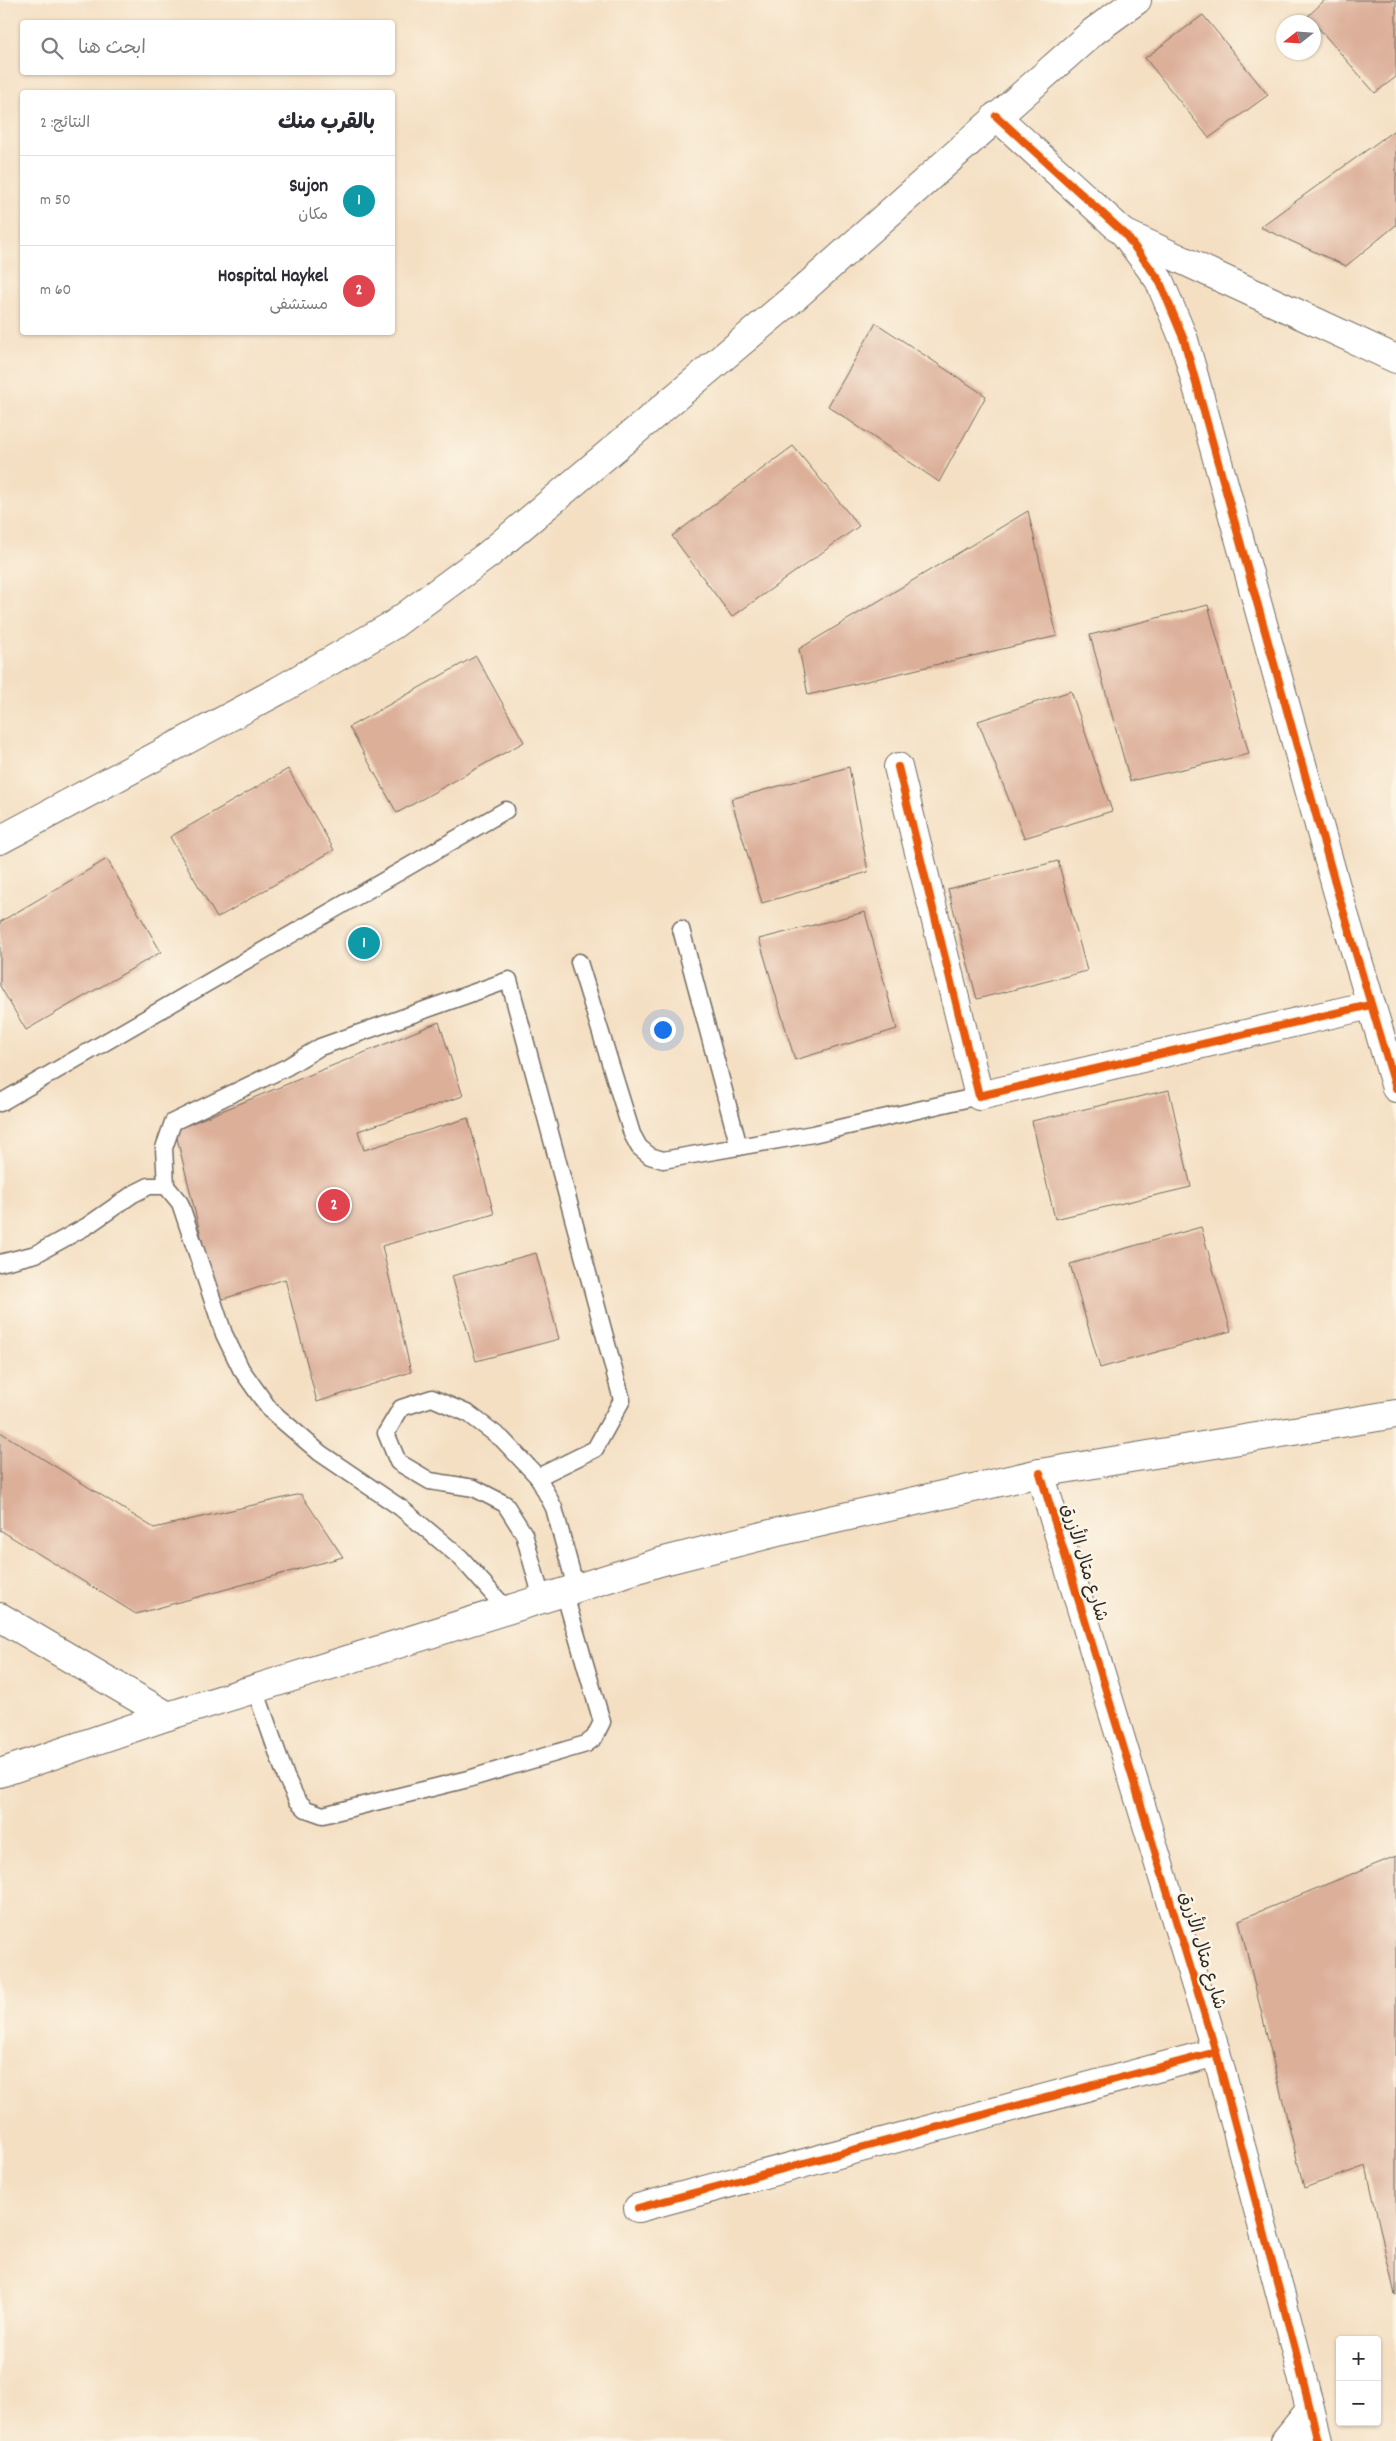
<!DOCTYPE html>
<html lang="ar">
<meta charset="utf-8">
<style>
body{margin:0;font-family:Dekko,"Playpen Sans Arabic",sans-serif;background:#f2f2f3;color:#2b2b33;direction:rtl}
.controls{position:absolute;right:15px;bottom:15px;display:grid;overflow:hidden;border-radius:5px;box-shadow:0 1px 4px #0004}
.controls button{width:45px;height:45px;display:grid;place-items:center;padding:0;border:0;border-bottom:1px solid #e1e1e2;background:#fff;color:#2b2b33;font:25px sans-serif}
.compass{position:absolute;left:1276px;top:15px;width:45px;height:45px;border-radius:50%;background:#fff;box-shadow:0 1px 4px #0004;rotate:253deg}
.you{position:absolute;left:662px;top:1029px;width:18px;height:18px;margin:-12px;border:4px solid #fff;border-radius:50%;background:#1a73e8;box-shadow:0 0 0 8px #1a73e833}
.badge{display:grid;place-items:center;width:32px;height:32px;border-radius:50%;background:#7c3aed;color:#fff;font-size:16px;font-weight:700}
.pin{position:absolute;translate:-50% -50%;border:2px solid #fff;box-shadow:0 1px 5px #0006}
.list{margin:0;padding:0;list-style:none}
h2{display:flex;justify-content:space-between;align-items:center;height:65px;margin:0;padding:0 20px;font-size:21px}
h2 small{font-size:16px;font-weight:400;color:#7c7c81}
.list li{display:grid;grid-template-columns:32px 1fr auto;gap:15px;align-items:center;box-sizing:border-box;height:90px;padding:0 20px;border-top:1px solid #e1e1e2}
.list b{display:block;font-size:19px;white-space:nowrap}
.list p{margin:0;font-size:16px;white-space:nowrap;color:#7c7c81}
.list em{font-size:16px;font-style:normal;color:#7c7c81}
.icon{flex:none;width:28px;height:28px;fill:none;stroke:currentColor;stroke-width:2;stroke-linecap:round;stroke-linejoin:round}
.map{position:relative;flex:none;width:1396px;height:2441px;overflow:hidden;direction:ltr}
.search{position:absolute;background:#fff;box-shadow:0 1px 4px #0004;left:20px;top:20px;width:375px;height:55px;display:flex;align-items:center;gap:12px;box-sizing:border-box;padding:0 18px;border-radius:5px;color:#7c7c81;font-size:19px}
.panel{position:absolute;background:#fff;box-shadow:0 1px 4px #0004;left:20px;top:90px;width:375px;height:245px;border-radius:5px;direction:rtl}
.map>svg:first-child{display:block}
.building{fill:#dcaf99}
.lines{fill:none;stroke-linecap:round;stroke-linejoin:round}
.service-casing{stroke:#716a60;stroke-width:19}
.minor-casing{stroke:#716a60;stroke-width:30}
.tertiary-casing{stroke:#716a60;stroke-width:30}
.secondary-casing{stroke:#716a60;stroke-width:30}
.primary-casing{stroke:#716a60;stroke-width:30}
.service{stroke:#fff;stroke-width:16}
.minor{stroke:#fff;stroke-width:28}
.tertiary{stroke:#fff;stroke-width:28}
.secondary{stroke:#fff;stroke-width:28}
.primary{stroke:#fff;stroke-width:28}
.cycleway-casing{stroke:#fcf5e5;stroke-width:11}
.cycleway{stroke:#e8590c;stroke-width:8}
.labels{text-anchor:middle;dominant-baseline:central;stroke-width:5;stroke-linejoin:round;paint-order:stroke}
.street-label{font-size:18px;fill:#2b2b2b;stroke:#fcf5e5}
</style>
<div class="map">
<svg width="1396" height="2441" viewBox="0 0 1396 2441">
<rect width="100%" height="100%" fill="#fcf5e5"/>
<filter id="ink" filterUnits="userSpaceOnUse"><feTurbulence type="fractalNoise" baseFrequency=".02" numOctaves="2"/><feDisplacementMap in="SourceGraphic" scale="10" xChannelSelector="R" yChannelSelector="G"/><feConvolveMatrix kernelMatrix="1 2 1 2 8 2 1 2 1" color-interpolation-filters="sRGB"/></filter>
<filter id="wash" filterUnits="userSpaceOnUse"><feTurbulence type="fractalNoise" baseFrequency=".0096" numOctaves="4" result="noise"/><feDisplacementMap in="SourceGraphic" scale="20" xChannelSelector="R" yChannelSelector="G"/><feGaussianBlur stdDeviation="1.12" result="paint"/><feColorMatrix in="noise" values="0 0 0 0 0 0 0 0 0 0 0 0 0 0 0 0 0 1.4 0 .05"/><feComposite in="paint" operator="in"/></filter>
<g filter="url(#wash)">
<rect width="100%" height="100%" fill="#f4dfc3"/>
<g id="blocks">
<g class="building">
<path d="M1325 0H1396V77L1375 93 1308 16Z"/>
<path d="M1203 15 1268 95 1209 138 1145 58Z"/>
<path d="M1396 129V225L1346 266 1260 227Z"/>
<path d="M876 323 986 396 939 482 828 406Z"/>
<path d="M793 446 859 526 732 617 672 536Z"/>
<path d="M1028 511 1057 636 808 695 799 649Z"/>
<path d="M1208 605 1249 754 1130 781 1090 635Z"/>
<path d="M476 656 524 742 397 813 349 727Z"/>
<path d="M1071 691 1112 811 1024 838 978 721Z"/>
<path d="M849 767 868 872 762 903 731 799Z"/>
<path d="M288 769 334 850 217 918 170 837Z"/>
<path d="M107 859 161 952 26 1030 0 986V922Z"/>
<path d="M1058 861 1087 971 977 999 948 889Z"/>
<path d="M865 912 897 1029 795 1060 759 939Z"/>
<path d="M439 1022 463 1096 358 1131 364 1150 468 1118 494 1214 382 1246 411 1372 317 1402 285 1279 217 1301 175 1130Z"/>
<path d="M1169 1090 1191 1187 1055 1219 1032 1121Z"/>
<path d="M1201 1227 1231 1331 1100 1368 1070 1264Z"/>
<path d="M536 1253 559 1339 476 1361 452 1276Z"/>
<path d="M0 1432 154 1528 301 1494 343 1557 136 1614 0 1530Z"/>
<path d="M1396 1856V2295H1395L1366 2166 1304 2188 1239 1920Z"/>
</g>
</g>
</g>
<g filter="url(#ink)">
<use href="#blocks" fill-opacity="0" stroke="#716a60" stroke-width="1"/>
<g class="lines">
<g class="service-casing">
<g id="service">
<path d="M681 929 739 1147"/>
<path d="M579 962 632 1134 639 1147 650 1156 663 1160 813 1134 979 1096"/>
<path d="M0 1103 506 810"/>
<path d="M166 1186 164 1148 173 1122 287 1067 320 1047 509 980 622 1400 595 1449 538 1477"/>
<path d="M0 1263 36 1254 87 1226 133 1194 149 1186H166L180 1203 224 1334 241 1369 270 1410 320 1453 401 1508 461 1558 507 1610"/>
<path d="M542 1599 524 1534 505 1504 474 1488 430 1481 398 1462 386 1433 401 1408 432 1398 469 1414 502 1439 538 1477 554 1508 576 1588"/>
<path d="M255 1689 286 1777 297 1800 306 1809 323 1815 468 1779 586 1744 594 1738 602 1722 564 1592"/>
</g>
</g>
<g class="minor-casing">
<g id="minor">
<path d="M996 116 1125 234 1159 280 1184 340 1337 890 1396 1088"/>
<path d="M1126 234 1396 359"/>
<path d="M898 767 979 1096 1370 1005"/>
<path d="M0 1617 168 1716"/>
<path d="M638 2208 1216 2052"/>
<path d="M1285 2441 1310 2410"/>
</g>
</g>
<g class="tertiary-casing">
<path id="tertiary" d="M1040 1473 1216 2052 1295 2349 1318 2441"/>
</g>
<g class="secondary-casing">
<path id="secondary" d="M0 1773 168 1716 660 1562 782 1531 1040 1473 1396 1414"/>
</g>
<g class="primary-casing">
<path id="primary" d="M0 840 278 691 393 625 489 554 796 296 1093 32 1137 0"/>
</g>
<use href="#service" class="service"/>
<use href="#minor" class="minor"/>
<use href="#tertiary" class="tertiary"/>
<use href="#secondary" class="secondary"/>
<use href="#primary" class="primary"/>
<g class="cycleway-casing">
<g id="cycleway">
<path d="M996 116 1125 234 1159 280 1184 340 1337 890 1396 1088"/>
<path d="M898 767 979 1096 1370 1005"/>
<path d="M1040 1473 1216 2052 1295 2349 1318 2441"/>
<path d="M638 2208 1216 2052"/>
</g>
</g>
<use href="#cycleway" class="cycleway"/>
</g>
</g>
<g class="labels">
<g class="street-label">
<text transform="translate(1083 1563) rotate(73)">شارع متال الأزرق</text>
<text transform="translate(1201 1951) rotate(73)">شارع متال الأزرق</text>
</g>
</g>
</svg>
<div class="controls">
<button>+</button>
<button>−</button>
</div>
<svg class="compass" viewBox="-18 -18 36 36"><path d="M0-13l5 13h-10z" fill="#e53935"/><path d="M0 13l5-13h-10z" fill="#7c7c81"/></svg>
<div class="you"></div>
<div class="pin badge" style="left:364px;top:943px;background:#0f9aa8">1</div>
<div class="pin badge" style="left:334px;top:1205px;background:#e0444e">2</div>
<div class="search"><svg class="icon" aria-label="search" viewBox="0 0 24 24"><circle cx="10" cy="10" r="6"/><path d="M15 15l6 6"/></svg>ابحث هنا</div>
<section class="panel">
<h2>بالقرب منك<small>النتائج: 2</small></h2>
<ul class="list">
<li><span class="badge" style="background:#0f9aa8">1</span><div><b>Sujon</b><p>مكان</p></div><em>50 m</em></li>
<li><span class="badge" style="background:#e0444e">2</span><div><b>Hospital Haykel</b><p>مستشفى</p></div><em>60 m</em></li>
</ul>
</section>
</div>
